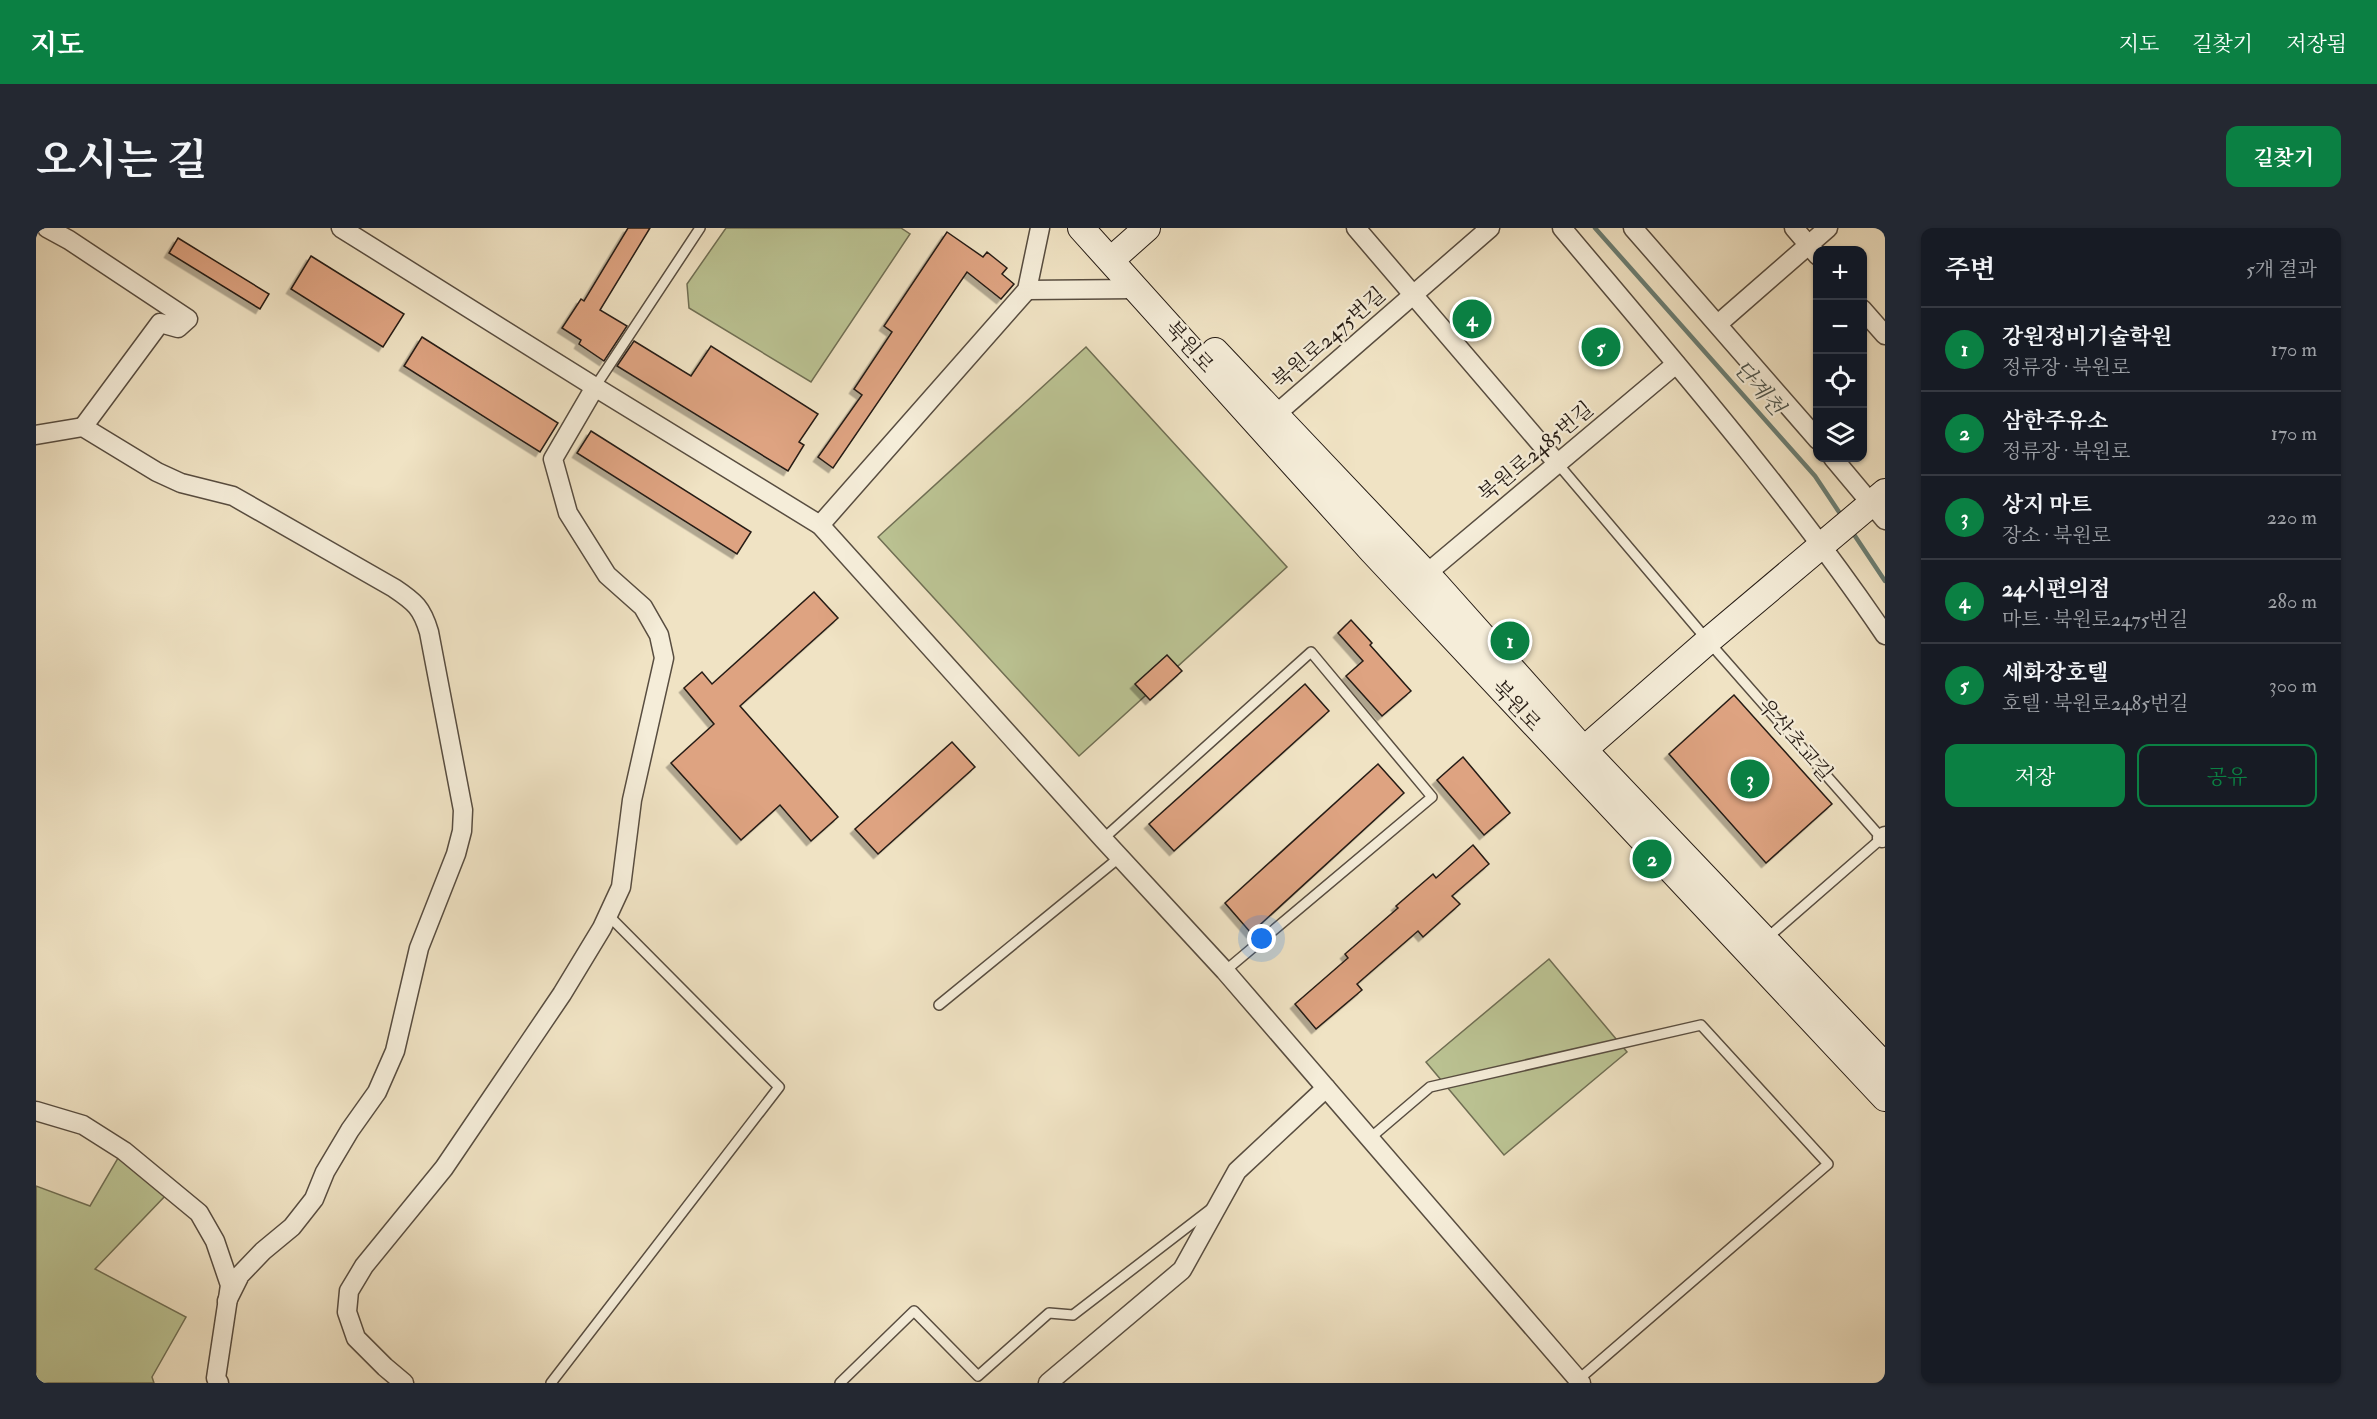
<!DOCTYPE html>
<html lang="ko">
<meta charset="utf-8">
<style>
body{margin:0;font-family:"IM FELL Double Pica","Noto Serif KR",serif;background:#242831;color:#f1f3f6}
.controls{position:absolute;right:18px;top:18px;display:grid;overflow:hidden;border-radius:12px;box-shadow:0 2px 4px #0004}
.controls button{width:54px;height:54px;display:grid;place-items:center;padding:0;border:0;border-bottom:2px solid #363941;background:#171b24;color:#f1f3f6;font:30px sans-serif}
.you{position:absolute;left:1226px;top:711px;width:21px;height:21px;margin:-15px;border:4px solid #fff;border-radius:50%;background:#1a73e8;box-shadow:0 0 0 9px #1a73e833}
.badge{display:grid;place-items:center;width:39px;height:39px;border-radius:50%;background:#0b8043;color:#fff;font-size:20px;font-weight:700}
.pin{position:absolute;translate:-50% -50%;border:3px solid #fff;box-shadow:0 2px 6px #0006}
.list{margin:0;padding:0;list-style:none}
h2{display:flex;justify-content:space-between;align-items:center;height:78px;margin:0;padding:0 24px;font-size:26px}
h2 small{font-size:20px;font-weight:400;color:#9ea1a6}
.list li{display:grid;grid-template-columns:39px 1fr auto;gap:18px;align-items:center;box-sizing:border-box;height:84px;padding:0 24px;border-top:2px solid #363941}
.list b{display:block;font-size:22px;white-space:nowrap}
.list p{margin:0;font-size:20px;white-space:nowrap;color:#9ea1a6}
.list em{font-size:20px;font-style:normal;color:#9ea1a6}
.actions{display:flex;gap:12px;padding:18px 24px}
.actions a{flex:1;padding:14px 0;border:2px solid #0b8043;border-radius:12px;text-align:center;font-size:21px;color:#0b8043}
.actions .main{background:#0b8043;color:#fff}
.icon{flex:none;width:33px;height:33px;fill:none;stroke:currentColor;stroke-width:2;stroke-linecap:round;stroke-linejoin:round}
.map{position:relative;flex:none;width:1849px;height:1155px;overflow:hidden;border-radius:12px}
header{display:flex;align-items:center;gap:36px;box-sizing:border-box;height:84px;padding:0 30px;background:#0b8043;color:#fff}
header strong{font-size:28px}
nav{display:flex;gap:33px;margin-inline-start:auto;font-size:21px}
.intro{display:flex;align-items:center;justify-content:space-between;box-sizing:border-box;height:144px;padding:0 36px}
h1{margin:0;font-size:42px}
.button{padding:15px 27px;border-radius:12px;background:#0b8043;color:#fff;font-size:21px;font-weight:700}
main{display:flex;gap:36px;padding:0 36px}
aside{flex:1;background:#171b24;border-radius:12px;box-shadow:0 2px 4px #0004}
.map>svg:first-child{display:block}
.green{fill:#bbc393;stroke:#706f54;stroke-width:1.5}
.lines{fill:none;stroke-linecap:round;stroke-linejoin:round}
.stream{stroke:#6b7d72;stroke-width:4.5}
.building{fill:#dea381;stroke:#251b14;stroke-width:1.5;filter:url(#shadow)}
.lane-casing{stroke:#584d40;stroke-width:12}
.street-casing{stroke:#584d40;stroke-width:21}
.secondary-casing{stroke:#251b14;stroke-width:28}
.lane{stroke:#f5edd9;stroke-width:9}
.street{stroke:#f5edd9;stroke-width:18}
.secondary{stroke:#f5edd9;stroke-width:26}
.labels{text-anchor:middle;dominant-baseline:central;stroke-width:4.5;stroke-linejoin:round;paint-order:stroke}
.street-label{font-size:21px;fill:#251b14;stroke:#f5edd9}
.water-label{font-size:22px;font-style:italic;fill:#4e544b;stroke:#f5edd9}
</style>
<header>
<strong>지도</strong>
<nav><a>지도</a><a>길찾기</a><a>저장됨</a></nav>
</header>
<div class="intro"><h1>오시는 길</h1><a class="button">길찾기</a></div>
<main>
<div class="map">
<svg width="1849" height="1155" viewBox="0 0 1849 1155">
<defs>
<filter id="shadow"><feDropShadow dx="-4.5" dy="4.5" stdDeviation="0" flood-color="#0004"/></filter>
</defs>
<rect width="100%" height="100%" fill="#f0e3c4"/>
<filter id="stains"><feTurbulence type="fractalNoise" baseFrequency=".00333" numOctaves="4"/><feColorMatrix values="0 0 0 0 .2 0 0 0 0 .09 0 0 0 0 .02 0 0 0 .5 -.17"/></filter>
<radialGradient id="worn" r=".72"><stop offset=".6" stop-color="#630" stop-opacity="0"/><stop offset="1" stop-color="#630" stop-opacity=".3"/></radialGradient>
<g class="green">
<path d="M690 0H865L874 6 775 154 653 80 651 56Z"/>
<path d="M1050 119 1251 339 1043 528 842 309Z"/>
<path d="M1513 731 1591 824 1468 927 1390 834Z"/>
<path d="M82 930 130 967 59 1041 150 1089 116 1149 118 1155H0V958L54 978Z"/>
</g>
<g class="lines">
<g class="stream">
<path d="M1559 0 1779 248 1807 290"/>
<path d="M1815 302 1849 353"/>
</g>
</g>
<g class="building">
<path d="M592 0H614L564 82 591 98 568 133 543 116 545 112 526 100 545 71 548 73Z"/>
<path d="M911 4 947 29 951 24 971 40 966 46 978 56 965 71 931 44 797 240 782 229 826 167 818 161 856 104 848 98Z"/>
<path d="M142 10 233 66 224 81 133 25Z"/>
<path d="M275 28 368 86 347 119 255 61Z"/>
<path d="M386 109 522 195 504 224 368 138Z"/>
<path d="M598 113 655 148 675 118 782 186 763 214 768 217 752 243 581 138Z"/>
<path d="M555 203 715 304 701 326 541 225Z"/>
<path d="M778 364 802 390 704 478 802 589 775 613 744 577 705 612 635 535 678 496 648 460 666 444 676 456Z"/>
<path d="M1315 392 1336 415 1334 417 1375 463 1346 488 1310 448 1327 433 1302 405Z"/>
<path d="M1131 427 1146 443 1114 472 1099 456Z"/>
<path d="M1269 456 1293 483 1138 623 1113 596Z"/>
<path d="M1698 467 1796 576 1730 635 1633 526Z"/>
<path d="M916 514 939 539 842 626 819 601Z"/>
<path d="M1427 529 1474 585 1448 607 1401 552Z"/>
<path d="M1342 536 1368 565 1215 705 1189 675Z"/>
<path d="M1437 617 1453 636 1416 668 1424 676 1387 709 1382 703 1321 756 1326 762 1280 801 1259 776 1312 730 1309 726 1362 680 1360 678 1397 646 1400 650Z"/>
</g>
<g class="lines">
<g class="lane-casing">
<g id="lane">
<path d="M559 159 664 0"/>
<path d="M1522 236 1672 413 1848 613"/>
<path d="M1067 611 1275 424 1396 569 1189 743"/>
<path d="M1730 711 1846 610"/>
<path d="M903 777 1084 629"/>
<path d="M1333 911 1394 859 1665 797 1792 936 1542 1152"/>
<path d="M515 1155 743 859 572 687"/>
<path d="M804 1155 878 1083 942 1148 1013 1085 1037 1087 1176 980"/>
</g>
</g>
<g class="street-casing">
<g id="street">
<path d="M11 0 33 12 152 91 142 100 124 95 47 199"/>
<path d="M305 0 559 159 784 297 1067 611 1189 743 1545 1155"/>
<path d="M1320 0 1522 236"/>
<path d="M1526 0C1637 132 1752 264 1849 407"/>
<path d="M1597 0 1782 212"/>
<path d="M1758 0 1782 28"/>
<path d="M991 62 1100 61"/>
<path d="M1826 81 1849 107"/>
<path d="M1682 96 1792 0"/>
<path d="M1239 187 1454 0"/>
<path d="M0 207 47 199 121 244 145 255 197 268 358 360C379 374 386 380 393 404L427 582 426 603 420 626 383 720 359 823 341 864 314 902 289 944 278 971 256 999 227 1023 204 1047 191 1073"/>
<path d="M1797 230 1849 292"/>
<path d="M784 297 991 62 1004 0"/>
<path d="M1390 346 1640 136"/>
<path d="M1846 610 1849 608"/>
<path d="M0 883 47 897 88 923 163 985 179 1013 194 1057 180 1150 183 1155"/>
<path d="M368 1155 349 1139 320 1110 311 1084 313 1063 328 1038 408 940 526 766 566 700 585 659 596 572 628 430 623 407 607 379 571 347 532 285 517 231 559 159"/>
<path d="M1012 1155 1146 1042 1201 943 1290 860"/>
</g>
</g>
<g class="secondary-casing">
<g id="secondary">
<path d="M1045 0 1336 323 1849 870"/>
<path d="M1075 32 1111 0"/>
<path d="M1179 123 1399 355 1548 522 1849 838"/>
<path d="M1536 532 1672 413 1849 264"/>
</g>
</g>
<use href="#lane" class="lane"/>
<use href="#street" class="street"/>
<use href="#secondary" class="secondary"/>
</g>
<g class="labels">
<g class="street-label">
<text transform="translate(1293 110) rotate(-41)">북원로2475번길</text>
<text transform="translate(1153 119) rotate(48)">북원로</text>
<text transform="translate(1500 224) rotate(-40)">북원로2485번길</text>
<text transform="translate(1480 478) rotate(47)">북원로</text>
<text transform="translate(1759 512) rotate(49)">우산초교길</text>
</g>
<g class="water-label">
<text transform="translate(1723 160) rotate(49)">단계천</text>
</g>
</g>
<rect width="100%" height="100%" filter="url(#stains)"/>
<rect width="100%" height="100%" fill="url(#worn)"/>
</svg>
<div class="controls">
<button>+</button>
<button>−</button>
<button><svg class="icon" aria-label="locate" viewBox="0 0 24 24"><circle cx="12" cy="12" r="6"/><path d="M12 2v4M12 18v4M2 12h4M18 12h4"/></svg></button>
<button><svg class="icon" aria-label="layers" viewBox="0 0 24 24"><path d="M12 4l9 5-9 5-9-5zM3 14l9 5 9-5"/></svg></button>
</div>
<div class="you"></div>
<div class="pin badge" style="left:1474px;top:413px">1</div>
<div class="pin badge" style="left:1616px;top:631px">2</div>
<div class="pin badge" style="left:1714px;top:551px">3</div>
<div class="pin badge" style="left:1436px;top:91px">4</div>
<div class="pin badge" style="left:1565px;top:119px">5</div>
</div>
<aside>
<h2>주변<small>5개 결과</small></h2>
<ul class="list">
<li><span class="badge">1</span><div><b>강원정비기술학원</b><p>정류장 · 북원로</p></div><em>170 m</em></li>
<li><span class="badge">2</span><div><b>삼한주유소</b><p>정류장 · 북원로</p></div><em>170 m</em></li>
<li><span class="badge">3</span><div><b>상지 마트</b><p>장소 · 북원로</p></div><em>220 m</em></li>
<li><span class="badge">4</span><div><b>24시편의점</b><p>마트 · 북원로2475번길</p></div><em>280 m</em></li>
<li><span class="badge">5</span><div><b>세화장호텔</b><p>호텔 · 북원로2485번길</p></div><em>300 m</em></li>
</ul>
<div class="actions"><a class="main">저장</a><a>공유</a></div>
</aside>
</main>
